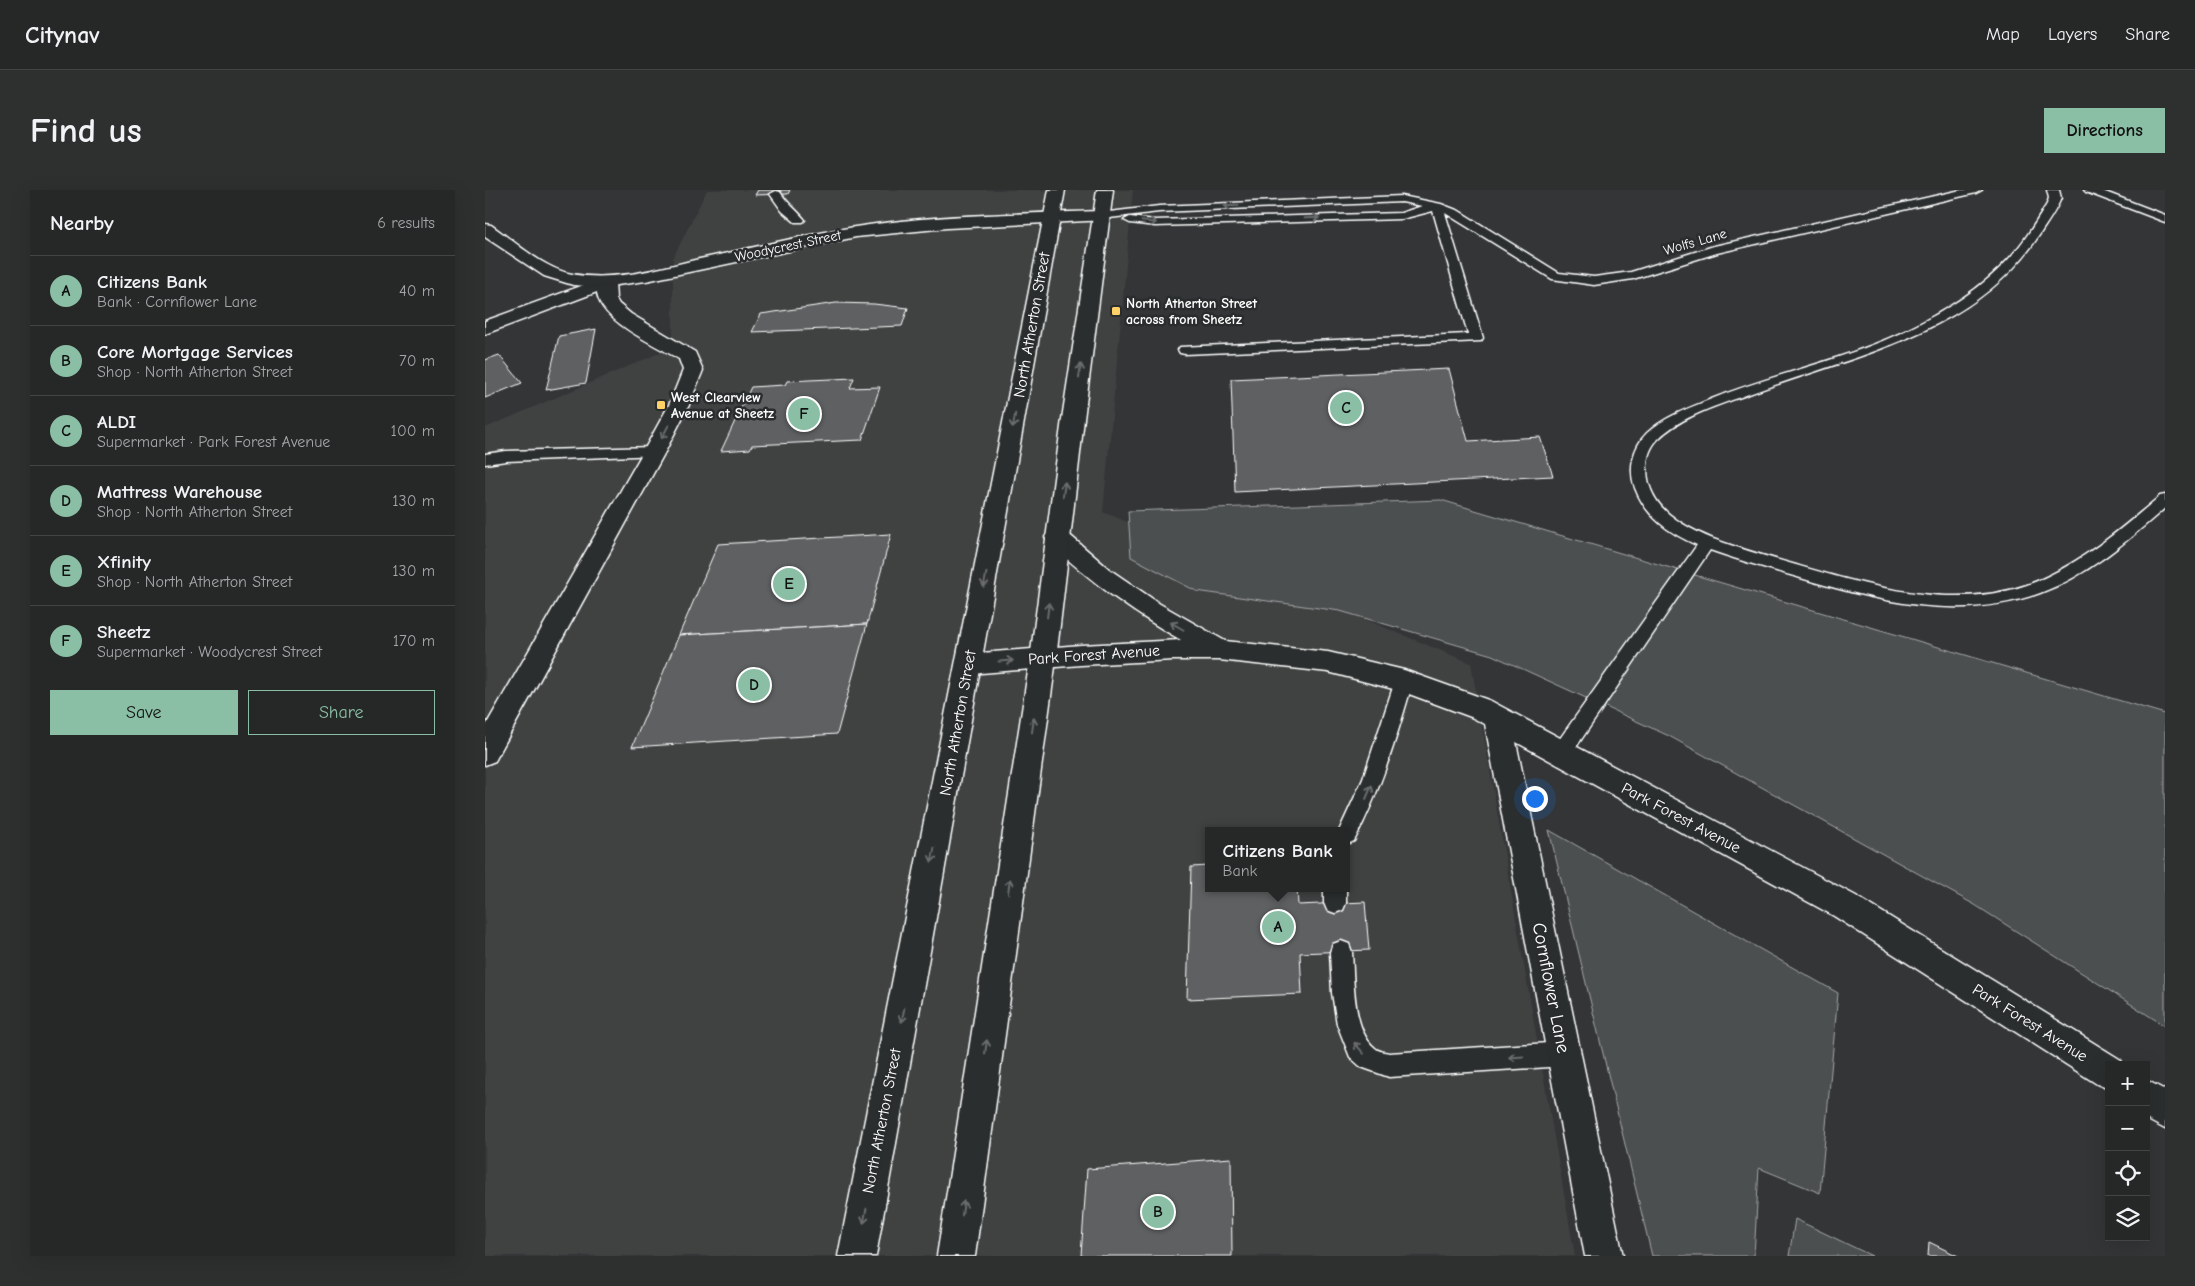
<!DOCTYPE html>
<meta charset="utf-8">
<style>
body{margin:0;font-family:"Comic Neue",sans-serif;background:#2e3030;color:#f1f3f6}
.controls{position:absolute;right:15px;bottom:15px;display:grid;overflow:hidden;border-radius:0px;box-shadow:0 5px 20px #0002}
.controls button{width:45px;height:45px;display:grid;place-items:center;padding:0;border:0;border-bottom:1px solid #424445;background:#262828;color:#f1f3f6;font:25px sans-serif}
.you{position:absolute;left:1049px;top:608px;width:18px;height:18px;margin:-12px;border:4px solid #fff;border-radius:50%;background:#1a73e8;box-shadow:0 0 0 8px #1a73e833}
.badge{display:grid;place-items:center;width:32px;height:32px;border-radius:50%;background:#8abfa5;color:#111;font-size:16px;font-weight:700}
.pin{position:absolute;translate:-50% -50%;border:2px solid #fff;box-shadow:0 1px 5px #0006}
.popup{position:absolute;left:720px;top:637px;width:145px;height:65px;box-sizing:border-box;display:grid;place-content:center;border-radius:0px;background:#262828;filter:drop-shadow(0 1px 4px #0005);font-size:16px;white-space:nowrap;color:#a4a6a8}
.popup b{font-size:19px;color:#f1f3f6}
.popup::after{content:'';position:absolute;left:50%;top:100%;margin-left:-10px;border:10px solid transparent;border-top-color:#262828}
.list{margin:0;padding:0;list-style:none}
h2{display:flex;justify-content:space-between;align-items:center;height:65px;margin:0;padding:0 20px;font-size:21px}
h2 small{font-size:16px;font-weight:400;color:#a4a6a8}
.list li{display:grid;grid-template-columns:32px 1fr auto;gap:15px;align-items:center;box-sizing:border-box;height:70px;padding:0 20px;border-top:1px solid #424445}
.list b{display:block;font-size:19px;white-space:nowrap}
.list p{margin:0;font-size:16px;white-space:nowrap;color:#a4a6a8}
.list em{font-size:16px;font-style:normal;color:#a4a6a8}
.actions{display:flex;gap:10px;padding:15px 20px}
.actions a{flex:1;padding:11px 0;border:1px solid #8abfa5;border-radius:0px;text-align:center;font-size:18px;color:#8abfa5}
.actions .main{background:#8abfa5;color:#111}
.icon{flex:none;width:28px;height:28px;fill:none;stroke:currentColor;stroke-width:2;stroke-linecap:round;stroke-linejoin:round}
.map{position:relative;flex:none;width:1680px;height:1066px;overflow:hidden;border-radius:0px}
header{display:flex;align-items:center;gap:30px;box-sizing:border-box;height:70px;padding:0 25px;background:#262828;border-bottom:1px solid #424445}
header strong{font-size:24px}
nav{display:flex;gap:28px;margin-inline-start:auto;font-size:18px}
.intro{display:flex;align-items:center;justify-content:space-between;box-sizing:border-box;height:120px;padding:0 30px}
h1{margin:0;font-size:35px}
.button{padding:12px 22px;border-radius:0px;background:#8abfa5;color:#111;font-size:18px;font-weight:700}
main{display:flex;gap:30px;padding:0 30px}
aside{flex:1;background:#262828;border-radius:0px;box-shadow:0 5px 20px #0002}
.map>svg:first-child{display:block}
.built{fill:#404243;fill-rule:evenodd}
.green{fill:#4c4f50;stroke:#a6a7a8}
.building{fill:#5f6162;stroke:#fff}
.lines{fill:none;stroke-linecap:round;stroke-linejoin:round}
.lane-casing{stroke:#fff;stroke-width:3}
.street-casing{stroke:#fff;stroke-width:3}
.secondary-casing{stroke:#fff;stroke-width:3}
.primary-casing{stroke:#fff;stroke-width:3}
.lane{fill:#2a2d2e;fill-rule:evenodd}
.street{fill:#2a2d2e;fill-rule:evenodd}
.secondary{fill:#2a2d2e;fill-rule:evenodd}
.primary{fill:#2a2d2e;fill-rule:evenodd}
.oneway{stroke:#6a6c6d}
.poi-dot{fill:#ffd166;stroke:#2a2d2e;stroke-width:2}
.labels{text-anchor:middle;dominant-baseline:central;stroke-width:5;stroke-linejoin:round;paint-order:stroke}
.far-street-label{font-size:14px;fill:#fff;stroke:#2a2d2e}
.far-poi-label{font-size:14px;font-weight:bold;fill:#fff;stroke:#2a2d2e;text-anchor:start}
.street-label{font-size:16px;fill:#fff;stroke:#2a2d2e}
.near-street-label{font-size:19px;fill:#fff;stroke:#2a2d2e}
</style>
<header>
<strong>Citynav</strong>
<nav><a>Map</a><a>Layers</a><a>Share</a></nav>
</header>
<div class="intro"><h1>Find us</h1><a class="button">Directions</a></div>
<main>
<aside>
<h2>Nearby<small>6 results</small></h2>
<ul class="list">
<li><span class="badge">A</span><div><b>Citizens Bank</b><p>Bank · Cornflower Lane</p></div><em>40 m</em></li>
<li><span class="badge">B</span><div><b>Core Mortgage Services</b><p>Shop · North Atherton Street</p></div><em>70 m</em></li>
<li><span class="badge">C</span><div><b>ALDI</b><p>Supermarket · Park Forest Avenue</p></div><em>100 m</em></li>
<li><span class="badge">D</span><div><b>Mattress Warehouse</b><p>Shop · North Atherton Street</p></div><em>130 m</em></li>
<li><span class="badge">E</span><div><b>Xfinity</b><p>Shop · North Atherton Street</p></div><em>130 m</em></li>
<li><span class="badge">F</span><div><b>Sheetz</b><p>Supermarket · Woodycrest Street</p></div><em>170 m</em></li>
</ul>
<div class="actions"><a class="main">Save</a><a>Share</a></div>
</aside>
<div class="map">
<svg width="1680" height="1066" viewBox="0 0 1680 1066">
<rect width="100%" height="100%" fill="#333536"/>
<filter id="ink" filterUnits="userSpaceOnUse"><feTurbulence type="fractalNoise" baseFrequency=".02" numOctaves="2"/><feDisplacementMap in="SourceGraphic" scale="10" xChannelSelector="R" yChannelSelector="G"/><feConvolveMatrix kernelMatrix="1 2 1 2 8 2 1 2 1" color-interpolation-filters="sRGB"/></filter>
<g filter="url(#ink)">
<path class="built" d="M222 0H648L618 322 986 473 1090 1066H0V238L188 157V68ZM724 641H862V698H724Z"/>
<g class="green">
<path d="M956 310 1680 524V836L1490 715 1184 546 1007 465 855 421 711 401 646 367 643 321Z"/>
<path d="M1064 640 1353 803 1335 1003 1274 978 1269 1066H1167Z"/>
<path d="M1310 1029 1387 1066H1304Z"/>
</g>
<g class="building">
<path d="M273 0H305L303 4 270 5Z"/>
<path d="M351 113 389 114 423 118 417 136 267 142 276 124Z"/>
<path d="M111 139 101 193 61 200 74 146Z"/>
<path d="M14 165 37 193 0 208V170Z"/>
<path d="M964 179 983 251 1055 247 1068 286 750 302 746 189Z"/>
<path d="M369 188 365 198 395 197 377 250 267 255 265 259 236 261 266 197 300 195 302 191Z"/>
<path d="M406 344 382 434 194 445 233 354Z"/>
<path d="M382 434 352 544 147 557 194 445Z"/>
<path d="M724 676V698H812L813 715 880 712 884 760 815 763 817 804 702 809 706 677Z"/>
<path d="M746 968 747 1066H596L602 979Z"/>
<path d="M1444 1052 1473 1066H1443Z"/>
</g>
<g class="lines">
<g class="lane-casing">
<g id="lane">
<path d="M1476 0H1497L1491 3 1232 63 1148 89 1109 95 1067 89 960 23 998 148 996 151 700 164 695 163 693 160 695 157 983 144 948 21 917 29 670 36 645 33 639 30 645 27 670 30 916 23 937 16 917 12 674 22 616 29 610 26 616 23 674 16 917 6 956 14 974 21 1074 83 1109 87 1146 82 1229 56Z"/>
<path d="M1562 0H1574L1576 8C1571 21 1562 33 1555 44 1491 144 1367 166 1264 204 1234 215 1196 226 1173 249 1165 257 1161 269 1162 280 1163 318 1197 336 1228 349 1255 359 1283 367 1311 375 1384 396 1468 421 1542 395 1592 377 1635 340 1675 306L1680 305V318C1642 351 1602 386 1555 403 1473 433 1389 410 1309 386 1281 378 1253 370 1225 360L1083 569 1076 571 1069 569 1066 563 1069 557 1212 355C1184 343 1161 327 1150 298 1143 279 1148 257 1162 243 1178 228 1199 220 1219 212 1288 183 1365 170 1432 135 1469 116 1507 91 1533 58 1544 44 1553 29 1562 14L1564 8Z"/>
<path d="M1599 0H1615L1680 25V32L1601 2Z"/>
<path d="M291 1 295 2C303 14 311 19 320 30L318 32H310L297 21 285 4Z"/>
<path d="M169 257 174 259 176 262 174 265 21 271 0 274V264L21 261Z"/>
<path d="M919 484 925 486 928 491C912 546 896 600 869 651L862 654V641H854L878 589 910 491 913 486Z"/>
<path d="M839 698H861V713L858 720 850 723 842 720 839 713Z"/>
<path d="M856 751 864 754 867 762C869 789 867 840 890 858 893 861 899 862 904 863L1079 852 1087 856 1091 864 1087 872 1079 876 904 887 876 877 865 867 852 834 847 803 845 762 848 754Z"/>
</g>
</g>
<g class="street-casing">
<g id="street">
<path d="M121 87 127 88 130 92 131 109 134 114 146 124 210 162 218 180 204 215 180 262 10 571 0 575V537L158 262 184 215 198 180 194 169C171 155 114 131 112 102L0 144V131Z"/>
<path d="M572 339 580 341 624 379 675 414 740 451 843 462 919 480 1006 511 1371 706 1636 870 1638 875H1624V899L1612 894 1349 726 1031 552 1138 1066H1100L1000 534 986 527 916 501 843 482 734 470H688L596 475 484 484 475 481 471 474 475 467 484 464 596 455 696 450C645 421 607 392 564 353L560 347 564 341Z"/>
<path d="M1661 890 1680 900V939L1661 929Z"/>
</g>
</g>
<g class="secondary-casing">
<path id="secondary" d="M616 21 622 22 624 26 622 30 462 38 371 47 161 91 117 97 88 95 59 86 0 47V34L6 35C29 51 59 79 87 84 127 92 172 79 210 70 264 59 316 45 370 37 451 24 534 24 616 21Z"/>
</g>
<g class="primary-casing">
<g id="primary">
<path d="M564 0H580L391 1066H353Z"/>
<path d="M612 0H628L599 229 571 469 490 1066H452L545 469 577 229Z"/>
</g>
</g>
<use href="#lane" class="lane"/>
<use href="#street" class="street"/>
<use href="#secondary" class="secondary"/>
<use href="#primary" class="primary"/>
</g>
<defs><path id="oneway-shaft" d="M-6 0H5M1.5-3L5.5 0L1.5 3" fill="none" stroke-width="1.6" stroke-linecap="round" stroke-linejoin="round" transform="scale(1.25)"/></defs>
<g class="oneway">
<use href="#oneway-shaft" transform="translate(746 16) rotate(178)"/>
<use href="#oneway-shaft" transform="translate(827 28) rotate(-2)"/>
<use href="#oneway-shaft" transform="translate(664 32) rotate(5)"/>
<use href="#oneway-shaft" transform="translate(595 181) rotate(-82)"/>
<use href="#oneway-shaft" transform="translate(529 231) rotate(100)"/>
<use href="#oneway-shaft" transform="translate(180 242) rotate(118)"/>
<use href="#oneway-shaft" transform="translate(579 299) rotate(-82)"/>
<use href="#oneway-shaft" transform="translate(500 390) rotate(101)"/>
<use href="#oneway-shaft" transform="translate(563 420) rotate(-83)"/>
<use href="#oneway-shaft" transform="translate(692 436) rotate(-150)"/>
<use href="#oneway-shaft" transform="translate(521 471) rotate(-4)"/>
<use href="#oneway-shaft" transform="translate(548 535) rotate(-82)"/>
<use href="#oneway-shaft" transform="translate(884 602) rotate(-67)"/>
<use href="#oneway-shaft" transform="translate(448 665) rotate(101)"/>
<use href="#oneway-shaft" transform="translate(524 696) rotate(-82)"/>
<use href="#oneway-shaft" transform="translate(418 825) rotate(101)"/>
<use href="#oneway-shaft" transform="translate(501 857) rotate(-82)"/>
<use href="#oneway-shaft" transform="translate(874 858) rotate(-131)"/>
<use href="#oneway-shaft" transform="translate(1031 867) rotate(176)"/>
<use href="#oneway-shaft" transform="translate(478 1018) rotate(-82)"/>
<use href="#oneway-shaft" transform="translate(380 1026) rotate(101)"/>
</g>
</g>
<g class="poi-dot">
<rect x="626" y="116" width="10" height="10" rx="2.5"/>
<rect x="171" y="210" width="10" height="10" rx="2.5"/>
</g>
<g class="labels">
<g class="far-street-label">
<text transform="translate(1210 52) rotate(-16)">Wolfs Lane</text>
<text transform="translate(303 56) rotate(-12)">Woodycrest Street</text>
</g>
<g class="far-poi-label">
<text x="641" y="113">North Atherton Street<tspan x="641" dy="16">across from Sheetz</tspan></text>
<text x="186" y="207">West Clearview<tspan x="186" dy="16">Avenue at Sheetz</tspan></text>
</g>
<g class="street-label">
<text transform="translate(547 135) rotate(-80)">North Atherton Street</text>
<text transform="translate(609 465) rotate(-4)">Park Forest Avenue</text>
<text transform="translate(473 533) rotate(-80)">North Atherton Street</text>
<text transform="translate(1196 628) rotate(28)">Park Forest Avenue</text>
<text transform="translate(1545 833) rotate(32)">Park Forest Avenue</text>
<text transform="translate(397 931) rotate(-79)">North Atherton Street</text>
</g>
<g class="near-street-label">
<text transform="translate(1066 798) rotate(79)">Cornflower Lane</text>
</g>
</g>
</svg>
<div class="controls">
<button>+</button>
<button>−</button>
<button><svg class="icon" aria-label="locate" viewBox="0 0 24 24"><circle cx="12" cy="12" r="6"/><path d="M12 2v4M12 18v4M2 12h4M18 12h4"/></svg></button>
<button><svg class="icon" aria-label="layers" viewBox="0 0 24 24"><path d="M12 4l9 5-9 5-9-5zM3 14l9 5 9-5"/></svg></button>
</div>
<div class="you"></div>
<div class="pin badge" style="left:793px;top:737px">A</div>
<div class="popup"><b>Citizens Bank</b>Bank</div>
<div class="pin badge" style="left:673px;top:1022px">B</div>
<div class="pin badge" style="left:861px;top:218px">C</div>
<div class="pin badge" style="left:269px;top:495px">D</div>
<div class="pin badge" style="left:304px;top:394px">E</div>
<div class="pin badge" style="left:319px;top:224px">F</div>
</div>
</main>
